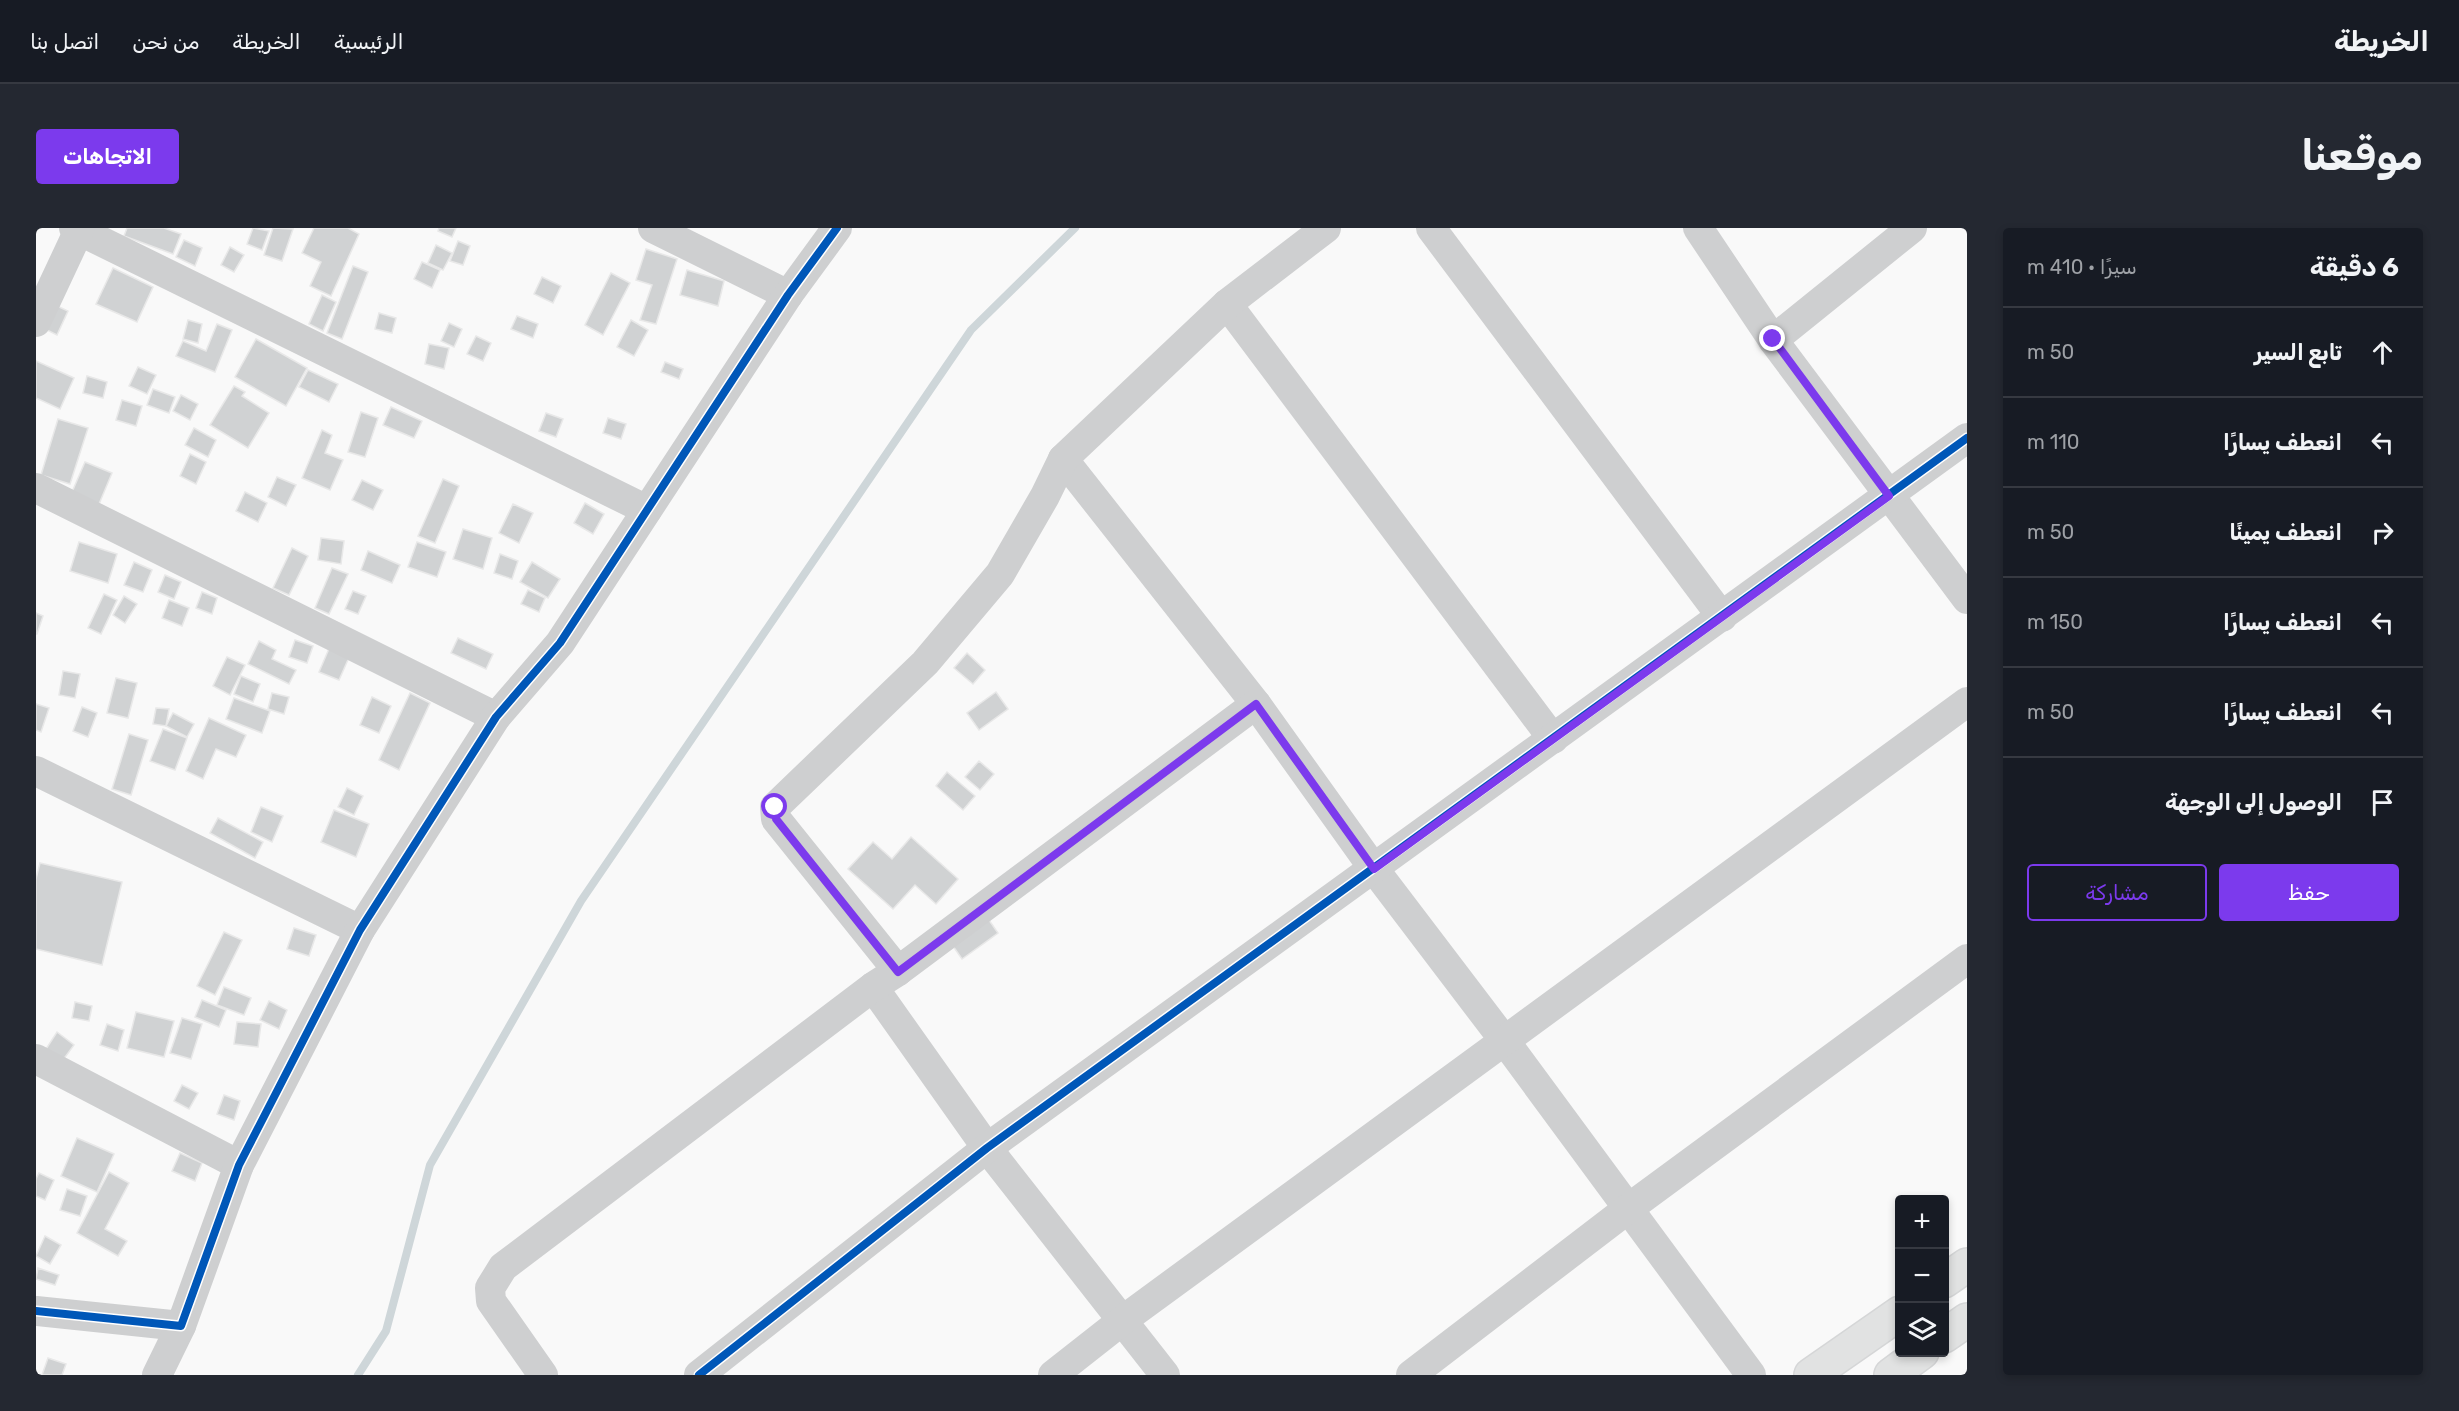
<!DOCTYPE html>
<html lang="ar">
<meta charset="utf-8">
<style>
body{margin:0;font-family:Rubik,Vazirmatn,sans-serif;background:#242831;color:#f1f3f6;direction:rtl}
.controls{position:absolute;right:18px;bottom:18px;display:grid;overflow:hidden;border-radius:6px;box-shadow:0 3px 9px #0003}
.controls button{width:54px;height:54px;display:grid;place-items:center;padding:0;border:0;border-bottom:2px solid #363941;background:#171b24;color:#f1f3f6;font:30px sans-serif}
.stop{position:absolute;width:18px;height:18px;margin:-14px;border:4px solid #7c3aed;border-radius:50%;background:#fff}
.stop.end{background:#7c3aed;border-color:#fff;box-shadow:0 2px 6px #0008}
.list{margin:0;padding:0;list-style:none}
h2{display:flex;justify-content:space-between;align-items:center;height:78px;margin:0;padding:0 24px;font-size:26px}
h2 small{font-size:20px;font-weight:400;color:#9ea1a6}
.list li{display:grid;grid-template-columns:39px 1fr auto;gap:18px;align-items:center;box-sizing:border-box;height:90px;padding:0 24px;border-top:2px solid #363941}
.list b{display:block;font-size:22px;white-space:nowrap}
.list em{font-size:20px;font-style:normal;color:#9ea1a6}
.actions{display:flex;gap:12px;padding:18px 24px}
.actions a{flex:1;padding:14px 0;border:2px solid #7c3aed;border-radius:6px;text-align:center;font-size:21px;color:#7c3aed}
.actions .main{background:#7c3aed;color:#fff}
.icon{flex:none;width:33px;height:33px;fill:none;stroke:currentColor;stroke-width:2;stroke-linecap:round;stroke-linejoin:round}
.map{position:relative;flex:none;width:1931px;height:1147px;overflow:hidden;direction:ltr;border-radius:6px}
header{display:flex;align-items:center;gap:36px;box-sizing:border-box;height:84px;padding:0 30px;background:#171b24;border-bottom:2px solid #363941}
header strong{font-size:28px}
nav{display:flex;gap:33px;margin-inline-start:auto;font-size:21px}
.intro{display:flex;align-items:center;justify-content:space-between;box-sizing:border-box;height:144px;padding:0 36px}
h1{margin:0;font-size:42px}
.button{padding:15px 27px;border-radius:6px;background:#7c3aed;color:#fff;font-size:21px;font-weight:700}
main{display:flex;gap:36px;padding:0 36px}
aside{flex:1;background:#171b24;border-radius:6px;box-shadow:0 3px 9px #0003}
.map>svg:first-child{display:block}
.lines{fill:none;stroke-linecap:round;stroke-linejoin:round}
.stream{stroke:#ced6d9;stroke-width:8}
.building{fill:#d0d2d3;stroke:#e8e8e8;stroke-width:1.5}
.major-casing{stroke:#d5d6d7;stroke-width:36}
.minor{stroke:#cecfd0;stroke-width:30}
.major{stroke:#e1e2e2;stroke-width:33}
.cycleway-casing{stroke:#fff;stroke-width:11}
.cycleway{stroke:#0057b8;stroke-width:8}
.route{stroke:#7c3aed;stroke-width:8}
</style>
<header>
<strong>الخريطة</strong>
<nav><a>الرئيسية</a><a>الخريطة</a><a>من نحن</a><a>اتصل بنا</a></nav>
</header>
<div class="intro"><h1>موقعنا</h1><a class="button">الاتجاهات</a></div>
<main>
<aside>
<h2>6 دقيقة<small>سيرًا · 410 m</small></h2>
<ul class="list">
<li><svg class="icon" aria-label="ahead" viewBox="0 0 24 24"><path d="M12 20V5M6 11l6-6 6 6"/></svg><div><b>تابع السير</b></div><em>50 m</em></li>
<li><svg class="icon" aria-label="left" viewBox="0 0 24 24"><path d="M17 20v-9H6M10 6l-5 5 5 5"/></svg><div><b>انعطف يسارًا</b></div><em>110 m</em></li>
<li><svg class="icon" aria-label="right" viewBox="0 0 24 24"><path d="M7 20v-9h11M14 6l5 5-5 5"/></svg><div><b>انعطف يمينًا</b></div><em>50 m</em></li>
<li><svg class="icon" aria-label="left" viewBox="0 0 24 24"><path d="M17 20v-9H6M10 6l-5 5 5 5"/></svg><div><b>انعطف يسارًا</b></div><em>150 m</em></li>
<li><svg class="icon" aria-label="left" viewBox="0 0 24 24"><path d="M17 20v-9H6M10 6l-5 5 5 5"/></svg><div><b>انعطف يسارًا</b></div><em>50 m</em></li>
<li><svg class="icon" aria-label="arrive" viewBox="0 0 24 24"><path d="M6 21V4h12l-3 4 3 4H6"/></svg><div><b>الوصول إلى الوجهة</b></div></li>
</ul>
<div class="actions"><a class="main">حفظ</a><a>مشاركة</a></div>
</aside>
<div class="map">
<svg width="1931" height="1147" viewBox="0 0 1931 1147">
<rect width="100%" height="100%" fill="#f9f9f9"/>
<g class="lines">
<path class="stream" d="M322 1147 350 1103 394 937 545 673 935 102 1039 0"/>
</g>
<g class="building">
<path d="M91 0H128L145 6 137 26 88 8Z"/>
<path d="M217 0 233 3 226 22 211 16Z"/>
<path d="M237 0 257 1 246 33 228 27Z"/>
<path d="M278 0H312L323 6 295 68 274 58 285 34 266 25Z"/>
<path d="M403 0H420L416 9 402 3Z"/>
<path d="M148 12 166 20 159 38 140 29Z"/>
<path d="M422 13 434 18 427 37 414 33Z"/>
<path d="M400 17 416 25 407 42 392 35Z"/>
<path d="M194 19 208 27 198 44 185 37Z"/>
<path d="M610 21 641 31 620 96 604 92 616 57 600 52Z"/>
<path d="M386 34 404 42 396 60 378 51Z"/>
<path d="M317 38 332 44 306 111 291 105Z"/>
<path d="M77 40 117 59 101 94 60 76Z"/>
<path d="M651 42 688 53 682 78 644 67Z"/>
<path d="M575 45 594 55 567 107 549 97Z"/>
<path d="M506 49 525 58 517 75 498 66Z"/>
<path d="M286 67 300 74 287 103 273 96Z"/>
<path d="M19 77 32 83 21 107 7 100Z"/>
<path d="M343 85 360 90 356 105 339 101Z"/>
<path d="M481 88 502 96 497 110 475 101Z"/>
<path d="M152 92 166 96 162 115 147 111Z"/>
<path d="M595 92 612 102 598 128 581 119Z"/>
<path d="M413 95 426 101 418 119 405 113Z"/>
<path d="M181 96 196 102 179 144 140 128 147 113 170 123Z"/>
<path d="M440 108 455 115 447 133 431 126Z"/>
<path d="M220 111 271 140 250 178 199 149Z"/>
<path d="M393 116 413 120 408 141 389 136Z"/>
<path d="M0 133 38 150 24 181 0 170Z"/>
<path d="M629 134 647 141 643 151 625 144Z"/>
<path d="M102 139 120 147 111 166 93 158Z"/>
<path d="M272 142 302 156 293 174 263 159Z"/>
<path d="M51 148 71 154 67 170 47 165Z"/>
<path d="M198 158 209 164 206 168 233 185 212 220 174 197Z"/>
<path d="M117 161 139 169 133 185 111 177Z"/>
<path d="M145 167 162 176 154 192 137 183Z"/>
<path d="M86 172 106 178 100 198 80 192Z"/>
<path d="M355 179 386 193 378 210 347 197Z"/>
<path d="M325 184 342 190 329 229 312 224Z"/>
<path d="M510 185 527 191 520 209 503 203Z"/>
<path d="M572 190 590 196 585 211 567 205Z"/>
<path d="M22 191 52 200 34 256 5 247Z"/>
<path d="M158 200 180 212 172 229 149 217Z"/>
<path d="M286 202 296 207 289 225 307 232 294 262 266 250Z"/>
<path d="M154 226 170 234 160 256 144 248Z"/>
<path d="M49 234 76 245 63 276 36 264Z"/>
<path d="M241 249 260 257 250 278 232 269Z"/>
<path d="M407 251 423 258 399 315 382 308Z"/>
<path d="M326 252 347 262 337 282 316 272Z"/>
<path d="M209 264 231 275 222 294 200 283Z"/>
<path d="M549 275 568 286 557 306 538 295Z"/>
<path d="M477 276 497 285 483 315 463 305Z"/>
<path d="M427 301 456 310 447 341 417 331Z"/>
<path d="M285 310 308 313 305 336 282 332Z"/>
<path d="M43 314 81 326 72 355 34 343Z"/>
<path d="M381 314 410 324 401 349 372 339Z"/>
<path d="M256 320 272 328 253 367 237 360Z"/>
<path d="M332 323 364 337 356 355 325 342Z"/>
<path d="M464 326 482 333 476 351 458 345Z"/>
<path d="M98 334 116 342 107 364 88 357Z"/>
<path d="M496 334 524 351 512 370 484 354Z"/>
<path d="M296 340 312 346 293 386 279 380Z"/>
<path d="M129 347 145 354 138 371 122 364Z"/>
<path d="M492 362 509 370 503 384 485 376Z"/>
<path d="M317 363 330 368 322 386 309 381Z"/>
<path d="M166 364 181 370 176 386 160 380Z"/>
<path d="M68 366 81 372 65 406 52 400Z"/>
<path d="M88 368 101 376 89 395 77 387Z"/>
<path d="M133 372 153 380 146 398 126 390Z"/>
<path d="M0 385 7 388 1 406H0Z"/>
<path d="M422 410 457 426 450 441 415 425Z"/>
<path d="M259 412 277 418 271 435 253 429Z"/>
<path d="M223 413 240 422 236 431 260 442 253 456 212 436Z"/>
<path d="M295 416 315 425 303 452 283 444Z"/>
<path d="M931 425 949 442 937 456 918 440Z"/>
<path d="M191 429 209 437 194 467 177 458Z"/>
<path d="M27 443 44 446 39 470 23 467Z"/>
<path d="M205 448 224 456 217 474 198 466Z"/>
<path d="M80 450 101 455 92 490 71 485Z"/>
<path d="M960 464 972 481 943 502 931 485Z"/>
<path d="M236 465 253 469 248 486 232 481Z"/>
<path d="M374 465 394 475 363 542 343 532Z"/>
<path d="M336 469 355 478 343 505 324 497Z"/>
<path d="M198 470 234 483 226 505 190 491Z"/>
<path d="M0 476 13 480 5 504 0 502Z"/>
<path d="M46 479 61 485 52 509 37 503Z"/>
<path d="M120 480 133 481 130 498 117 496Z"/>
<path d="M137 485 158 496 151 509 130 498Z"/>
<path d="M173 490 210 507 200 529 180 521 167 551 150 543Z"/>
<path d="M127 501 151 510 139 542 114 533Z"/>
<path d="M93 506 112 512 95 567 76 561Z"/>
<path d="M943 533 958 546 944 562 929 549Z"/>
<path d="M911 544 939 568 927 582 900 558Z"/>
<path d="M311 560 327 568 318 587 302 579Z"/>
<path d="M225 579 247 588 236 614 215 604Z"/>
<path d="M298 582 333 596 320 629 285 614Z"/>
<path d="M182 590 227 614 219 630 174 605Z"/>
<path d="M875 609 922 651 900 676 879 657 857 681 812 641 837 614 856 631Z"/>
<path d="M4 635 86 654 66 737 0 721V651Z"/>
<path d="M946 682 962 705 926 731 910 708Z"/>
<path d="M258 700 280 707 273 728 251 721Z"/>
<path d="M188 704 206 712 179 767 161 758Z"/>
<path d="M188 759 215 770 208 787 181 777Z"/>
<path d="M166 772 190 782 183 799 159 789Z"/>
<path d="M233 773 251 782 243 801 224 792Z"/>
<path d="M39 774 56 778 53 793 36 790Z"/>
<path d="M100 784 138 793 128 829 91 820Z"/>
<path d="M146 790 166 796 155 831 134 825Z"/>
<path d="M201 794 225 796 222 819 198 816Z"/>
<path d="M71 796 88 802 82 823 64 817Z"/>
<path d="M21 804 38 817 27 832 10 821Z"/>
<path d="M146 857 162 865 153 881 138 873Z"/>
<path d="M188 867 204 873 198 892 181 886Z"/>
<path d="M41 910 78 926 61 964 25 948Z"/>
<path d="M144 925 166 935 159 953 136 943Z"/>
<path d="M73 944 93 955 69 1001 91 1013 82 1028 41 1005Z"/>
<path d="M3 945 18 952 9 972 0 968V951Z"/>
<path d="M31 961 51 968 44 988 24 982Z"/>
<path d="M9 1008 25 1017 14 1036 0 1028Z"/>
<path d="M2 1040 23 1047 19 1057 0 1051Z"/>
<path d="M12 1130 30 1136 26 1147H6Z"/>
</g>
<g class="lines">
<g class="major-casing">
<g id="major">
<path d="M1908 1053 1931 1037"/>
<path d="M1908 1108 1931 1092"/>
<path d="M1775 1147 1864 1085"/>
<path d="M1855 1147 1886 1124"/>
</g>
</g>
<g class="minor">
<path d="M38 0 611 282"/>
<path d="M617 0 752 67"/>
<path d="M1395 0 1686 389"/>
<path d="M1662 0 1737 112 1931 371"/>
<path d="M1191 76 1517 511"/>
<path d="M0 94 44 0"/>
<path d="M1737 112 1876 0"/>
<path d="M1027 231 1220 476 1338 641 1468 812 1715 1147"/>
<path d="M0 260 460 489"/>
<path d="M0 543 324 702"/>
<path d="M862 743 740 591 739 579 889 435 964 346 1009 268 1027 231 1191 76 1290 0"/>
<path d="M837 759 951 920 1129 1147"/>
<path d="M0 831 203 937"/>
<path d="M0 1083 145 1098 203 937 324 702 460 489 524 415 752 67 801 0"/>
<path d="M121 1147 145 1098"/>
<path d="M507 1147 455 1073 454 1060 467 1039 837 759 862 743 1220 476"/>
<path d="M663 1147 951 920 1931 210"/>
<path d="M1017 1147 1087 1092 1931 474"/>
<path d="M1375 1147 1593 980 1931 731"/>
</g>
<use href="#major" class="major"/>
<g class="cycleway-casing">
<g id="cycleway">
<path d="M0 1083 145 1098 203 937 324 702 460 489 524 415 752 67 801 0"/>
<path d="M663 1147 951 920 1931 210"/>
</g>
</g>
<use href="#cycleway" class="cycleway"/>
</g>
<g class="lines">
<path class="route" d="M739 579 740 591 862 744 1220 476 1338 641 1853 268 1737 111"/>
</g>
</svg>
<div class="controls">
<button>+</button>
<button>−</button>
<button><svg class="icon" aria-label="layers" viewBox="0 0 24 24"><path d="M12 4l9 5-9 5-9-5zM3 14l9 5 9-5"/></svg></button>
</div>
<div class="stop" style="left:739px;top:579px"></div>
<div class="stop end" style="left:1737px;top:111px"></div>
</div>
</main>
